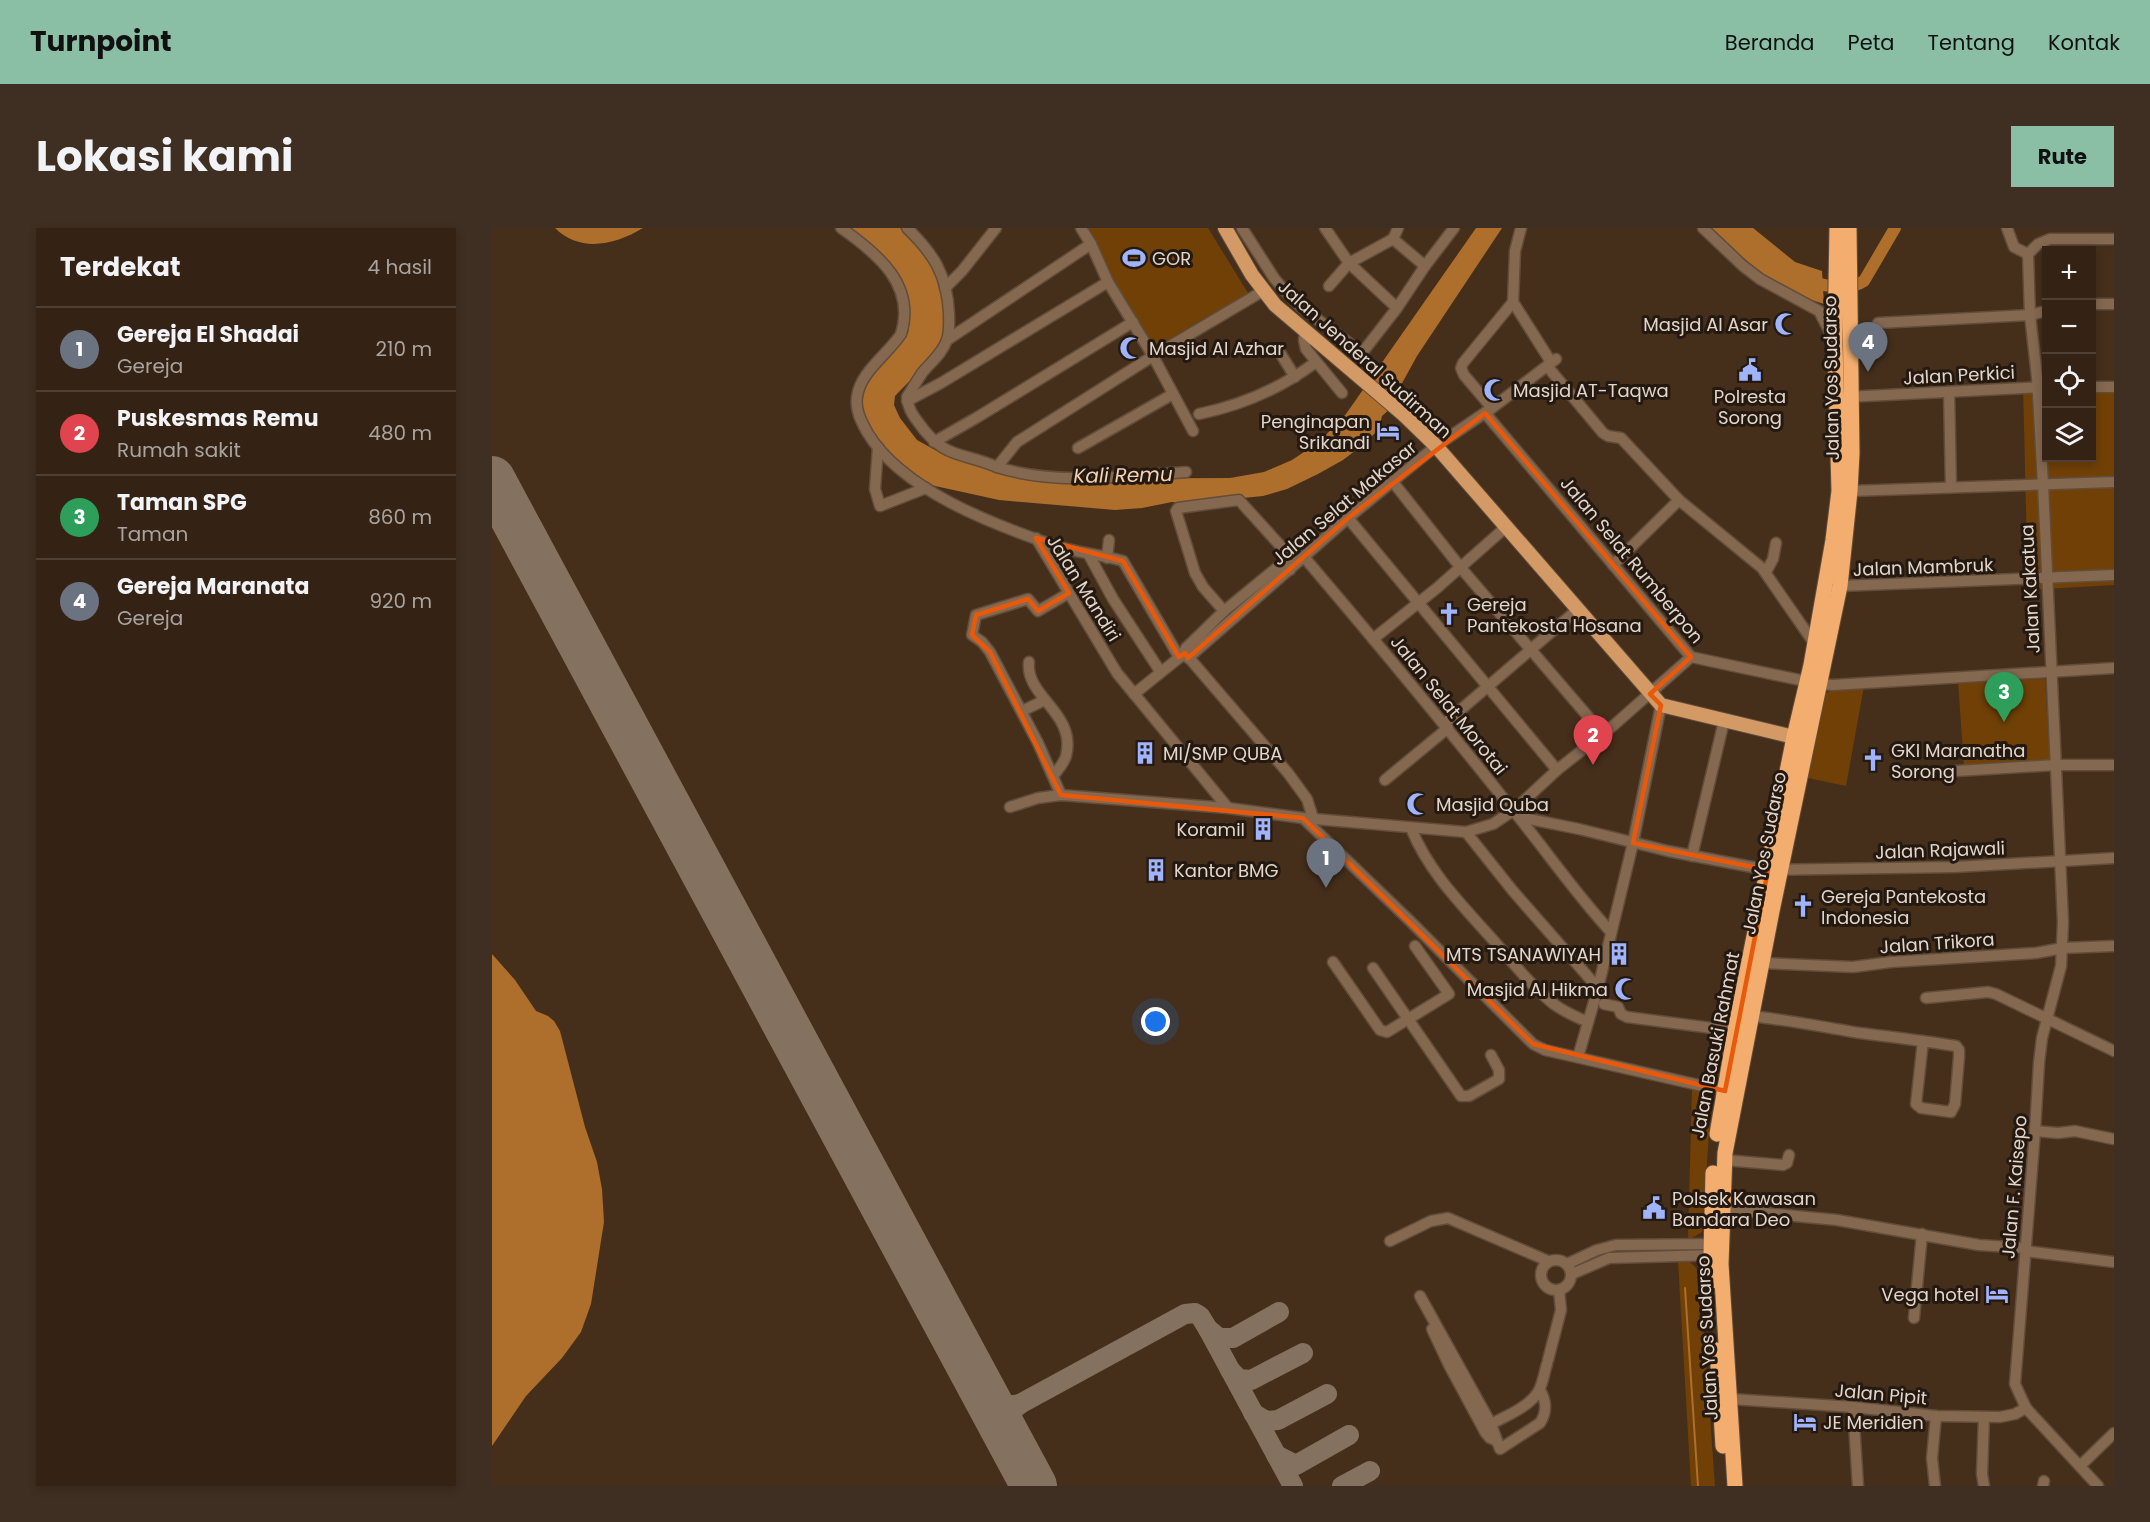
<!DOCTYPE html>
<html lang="id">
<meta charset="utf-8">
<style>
body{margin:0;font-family:Poppins,sans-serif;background:#3f2f22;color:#f1f3f6}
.controls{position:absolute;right:18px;top:18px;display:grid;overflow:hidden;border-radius:0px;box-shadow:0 3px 9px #0003}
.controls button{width:54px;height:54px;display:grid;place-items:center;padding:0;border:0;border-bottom:2px solid #4e4034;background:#342314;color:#f1f3f6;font:30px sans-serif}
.you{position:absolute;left:664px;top:794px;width:21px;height:21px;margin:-15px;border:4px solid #fff;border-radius:50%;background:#1a73e8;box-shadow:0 0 0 9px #1a73e833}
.badge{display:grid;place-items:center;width:39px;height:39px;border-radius:50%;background:#8abfa5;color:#fff;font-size:20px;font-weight:700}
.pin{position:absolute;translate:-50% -50px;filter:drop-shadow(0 2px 3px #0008)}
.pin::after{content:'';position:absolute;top:32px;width:21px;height:18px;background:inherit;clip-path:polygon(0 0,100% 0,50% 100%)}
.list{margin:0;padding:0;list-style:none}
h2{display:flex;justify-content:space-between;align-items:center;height:78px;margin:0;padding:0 24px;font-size:26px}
h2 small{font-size:20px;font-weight:400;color:#a9a4a0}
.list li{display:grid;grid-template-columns:39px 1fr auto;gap:18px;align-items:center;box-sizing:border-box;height:84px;padding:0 24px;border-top:2px solid #4e4034}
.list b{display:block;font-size:22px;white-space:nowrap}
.list p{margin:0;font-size:20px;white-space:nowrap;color:#a9a4a0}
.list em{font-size:20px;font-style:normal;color:#a9a4a0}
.icon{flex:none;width:33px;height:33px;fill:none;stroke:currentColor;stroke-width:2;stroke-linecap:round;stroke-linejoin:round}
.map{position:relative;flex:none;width:1622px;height:1258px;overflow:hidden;border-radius:0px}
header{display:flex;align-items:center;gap:36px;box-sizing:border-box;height:84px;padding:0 30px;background:#8abfa5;color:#111}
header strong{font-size:28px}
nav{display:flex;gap:33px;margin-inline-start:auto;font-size:21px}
.intro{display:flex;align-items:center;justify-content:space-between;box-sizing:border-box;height:144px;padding:0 36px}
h1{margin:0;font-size:42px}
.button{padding:15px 27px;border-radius:0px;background:#8abfa5;color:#111;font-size:21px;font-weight:700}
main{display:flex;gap:36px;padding:0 36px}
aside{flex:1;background:#342314;border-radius:0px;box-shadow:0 3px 9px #0003}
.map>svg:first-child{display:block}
.green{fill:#704007}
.water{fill:#ae6e2c}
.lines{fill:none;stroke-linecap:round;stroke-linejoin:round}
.stream{stroke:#ae6e2c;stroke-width:2}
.river{stroke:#ae6e2c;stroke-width:12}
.taxiway{stroke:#847160;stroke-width:20}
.runway{stroke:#847160;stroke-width:46}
.minor-casing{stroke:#614d3a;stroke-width:13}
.major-casing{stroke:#614d3a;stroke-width:16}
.highway-casing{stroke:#614d3a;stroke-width:17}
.minor{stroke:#846850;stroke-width:10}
.major{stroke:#d49a66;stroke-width:14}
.highway{stroke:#f3ad6e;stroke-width:15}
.marked{fill:none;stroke:#e8590c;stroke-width:4.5;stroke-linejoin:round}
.labels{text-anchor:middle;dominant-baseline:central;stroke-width:6;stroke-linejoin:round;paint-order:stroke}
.poi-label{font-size:18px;fill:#e3d5c9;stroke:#231911;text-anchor:start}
.street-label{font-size:18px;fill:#e3d5c9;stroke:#231911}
.water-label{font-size:20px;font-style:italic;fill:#f6d2b4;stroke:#231911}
</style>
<header>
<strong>Turnpoint</strong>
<nav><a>Beranda</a><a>Peta</a><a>Tentang</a><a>Kontak</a></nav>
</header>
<div class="intro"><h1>Lokasi kami</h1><a class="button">Rute</a></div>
<main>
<aside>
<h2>Terdekat<small>4 hasil</small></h2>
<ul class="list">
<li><span class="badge" style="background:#6b7280">1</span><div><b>Gereja El Shadai</b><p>Gereja</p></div><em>210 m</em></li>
<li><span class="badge" style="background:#e0444e">2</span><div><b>Puskesmas Remu</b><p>Rumah sakit</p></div><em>480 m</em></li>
<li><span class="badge" style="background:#2e9e5b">3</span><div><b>Taman SPG</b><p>Taman</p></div><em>860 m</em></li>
<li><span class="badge" style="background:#6b7280">4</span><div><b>Gereja Maranata</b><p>Gereja</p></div><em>920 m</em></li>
</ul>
</aside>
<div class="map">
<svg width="1622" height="1258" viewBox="0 0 1622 1258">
<rect width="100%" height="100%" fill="#452f1b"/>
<g class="green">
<path d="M590 0H716L756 65 658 122Z"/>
<path d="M1622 153V357L1536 362 1531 157 1554 155V230H1600V154Z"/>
<path d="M1553 451 1558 534 1472 538 1466 453Z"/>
<path d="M1346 458H1372L1354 558 1311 549 1327 470Z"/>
<path d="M1200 861 1220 864 1210 1004 1196 1012Z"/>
<path d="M1196 1032 1204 1040 1208 1050 1223 1258H1199L1186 1033Z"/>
</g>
<g class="water">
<path d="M63 0H151C123 17 88 25 63 0Z"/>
<path d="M358 0H411L443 37 453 67 454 109 442 128 403 168 402 177 408 190 425 212 452 227 539 251 738 250 772 244 800 232 827 214 854 186 984 0H1010L925 128 909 157 910 167 915 177 907 173 890 188 887 201 872 216 851 232 826 246 795 261 771 268 693 276 680 274 650 280 623 282 507 272 434 256 393 225 367 182 370 162 381 144 416 105 418 93 417 80 409 51 401 40Z"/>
<path d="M1216 0H1261L1303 34 1330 43 1332 76 1298 65 1270 46Z"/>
<path d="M0 726 23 752 44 783 56 788 62 793 68 803 93 899 105 934 110 961 112 994 99 1076 89 1104 70 1130 34 1168 0 1218Z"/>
</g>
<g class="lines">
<path class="stream" d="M1193 1060 1206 1258"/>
<path class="river" d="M1317 52C1333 59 1357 63 1372 53L1403 0"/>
<g class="taxiway">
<path d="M716 1101 727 1110H741L787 1084"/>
<path d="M738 1142 747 1151 759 1152 811 1125"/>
<path d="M492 1166C504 1177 512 1179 528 1176"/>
<path d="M761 1185 774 1193 786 1192 835 1166"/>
<path d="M515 1208C514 1194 516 1185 528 1176L693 1086 703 1085 708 1088 716 1101 801 1258"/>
<path d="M784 1227 804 1237 857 1207"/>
<path d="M850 1258 878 1243"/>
</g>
<path class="runway" d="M0 251 542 1258"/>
<g class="minor-casing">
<g id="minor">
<path d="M349 0C386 26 424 57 409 106 395 127 368 144 365 169 363 182 369 193 375 204 409 262 502 297 564 318 586 325 608 326 631 333L687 429"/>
<path d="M415 0C442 26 455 47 457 85 457 94 458 103 455 112 450 126 439 134 430 145 425 153 420 161 415 169 416 180 420 186 426 194 453 232 468 223 505 239L525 214 661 128 771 63"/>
<path d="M589 0 599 16 616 54 661 128 701 203"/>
<path d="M750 0 782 50 793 63 808 78 870 125 905 80 933 38 962 0"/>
<path d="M833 0 857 35 905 80"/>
<path d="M906 0 901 11 933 38"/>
<path d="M1029 0 1023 23 1021 74 1059 134"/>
<path d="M1211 0 1251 38 1268 51 1327 83 1341 110"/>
<path d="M1515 0 1522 19 1536 26"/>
<path d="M837 58 857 35 901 11"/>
<path d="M453 60 470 43 504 0"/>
<path d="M1600 76H1622"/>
<path d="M1386 95 1538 87 1554 83"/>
<path d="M813 104 812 112 814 121 850 165"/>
<path d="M455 112 599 16"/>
<path d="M787 123 803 149"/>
<path d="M1055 138 1111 205 1116 208 1129 210 1187 272 1270 340 1322 415"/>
<path d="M1600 159H1622"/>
<path d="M1457 165 1459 259"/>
<path d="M1354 169 1554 159"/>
<path d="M415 173 449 155 616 54"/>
<path d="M1000 180 972 147 969 140 971 135 1021 74"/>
<path d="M993 185 1199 429 1327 456 1341 457 1622 440"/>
<path d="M707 186C751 177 788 161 824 134"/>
<path d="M442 214 484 190 641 94"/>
<path d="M386 219 383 261 388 278 434 260"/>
<path d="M586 220 681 166"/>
<path d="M505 239C565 258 632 248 694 244"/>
<path d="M901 254 969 340 1111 506"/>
<path d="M1358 263 1622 254"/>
<path d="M856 290 1065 542"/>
<path d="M544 310 625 445 736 580"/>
<path d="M597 327 621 371 668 443"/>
<path d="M812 329C881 410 949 492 1016 576 1051 618 1082 664 1119 704"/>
<path d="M615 330 617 312"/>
<path d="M1121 337 1187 272"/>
<path d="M798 342 793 338H787L732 383 694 420 692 424 796 545 815 571 821 590"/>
<path d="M1274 344 1281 331 1284 315"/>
<path d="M1348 358 1622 347"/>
<path d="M732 383 711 359 703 345 684 283 686 280 747 272 804 335"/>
<path d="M881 411 945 360 1014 299"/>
<path d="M696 430 856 290 944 218 1000 180 1064 131"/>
<path d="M537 434C533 469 585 485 574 528 572 535 566 542 561 548"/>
<path d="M642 466 693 425"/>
<path d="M530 483 553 472"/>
<path d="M952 496 1085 382"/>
<path d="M1464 543 1563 537H1622"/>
<path d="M893 552 956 500"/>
<path d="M569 567 546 515 498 424 490 414 480 407 484 387 536 371 546 383 577 365"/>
<path d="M518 579 546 570 569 567 736 580 811 590 974 604 1001 596 1022 582 1065 542 1122 497 1199 429"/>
<path d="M1027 589 1087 601 1176 623 1276 642 1463 639 1622 630"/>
<path d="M811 590 918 693 1041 816 1053 822 1233 863"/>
<path d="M919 600C937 645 971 678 1003 714 1021 735 1041 760 1063 777 1073 784 1084 789 1096 794"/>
<path d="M974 604 1021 663 1106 760"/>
<path d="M1200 628 1232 493"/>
<path d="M841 734 888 802 895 804 957 766 923 718"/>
<path d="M1270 735 1361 739 1399 734 1544 725 1571 720 1622 718"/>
<path d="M881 740 969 868H977L1007 851V842L999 827"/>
<path d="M1434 770 1496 764 1504 766 1622 823"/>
<path d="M1112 776 1126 779 1129 786 1135 789 1243 803"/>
<path d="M1259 788C1295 792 1332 799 1368 805 1400 809 1432 813 1464 818L1467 822V829L1463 876 1459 884 1429 880 1424 876 1431 813"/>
<path d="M1086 829 1106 760 1141 615 1169 477"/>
<path d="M1543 903 1566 905 1583 903 1621 911"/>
<path d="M1232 932 1291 937 1295 935 1297 927"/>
<path d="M1230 981 1345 992 1487 1017 1533 1020"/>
<path d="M898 1013 939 993 956 990 1056 1033"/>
<path d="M1533 1023 1622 1034"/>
<circle cx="1064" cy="1047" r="15"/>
<path d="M1075 1036 1105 1022 1124 1017 1224 1016"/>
<path d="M1080 1046 1117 1030 1223 1027"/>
<path d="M928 1068 999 1196 1008 1221 1048 1195C1055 1184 1055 1174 1048 1162"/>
<path d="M1422 1090 1430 1006"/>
<path d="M940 1101 958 1139 993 1204 998 1210 1005 1213"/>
<path d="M1056 1132 1069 1082 1067 1062"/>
<path d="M1239 1171 1361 1179 1444 1188 1508 1189 1523 1186 1534 1180"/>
<path d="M1361 1179 1366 1258"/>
<path d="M1492 1189 1490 1246 1492 1258"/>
<path d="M999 1196C1014 1188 1037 1179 1046 1164 1051 1156 1052 1145 1055 1136"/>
<path d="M1588 1238 1622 1205"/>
<path d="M1443 1258 1440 1230 1444 1188"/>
<path d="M1551 1258 1552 1253"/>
<path d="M1606 1258 1534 1180 1523 1156 1543 903 1547 835 1550 810 1569 738 1571 694 1551 256 1545 149 1538 87 1536 26 1546 16 1558 11H1622"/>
</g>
</g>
<g class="major-casing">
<path id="major" d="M733 0 760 47 783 77 912 187 944 218 1169 477 1302 509"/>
</g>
<g class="highway-casing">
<g id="highway">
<path d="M1225 906 1243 803 1302 509 1319 437 1341 312 1347 263 1343 116 1345 0"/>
<path d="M1220 1053 1219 1027 1221 945"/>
<path d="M1225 1122 1231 1218"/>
<path d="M1243 1258 1229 1036 1233 925 1280 683 1348 358 1358 263 1360 225 1357 0"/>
</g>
</g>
<use href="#minor" class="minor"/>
<use href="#major" class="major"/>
<use href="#highway" class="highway"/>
</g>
<path class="marked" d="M993 185 1199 429 1158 466 1169 477 1141 615 1276 642 1233 863 1041 816 811 590 569 567 498 424 480 407 484 387 536 371 546 383 577 365 544 310 631 333 687 429 693 425 696 430 856 290Z"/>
<defs>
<g id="stadium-bare" transform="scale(1.8)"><path d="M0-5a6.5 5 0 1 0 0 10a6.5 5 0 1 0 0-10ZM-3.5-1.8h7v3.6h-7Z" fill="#a0b3fd" stroke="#231911" stroke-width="2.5" paint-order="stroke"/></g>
<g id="mosque-bare" transform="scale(1.8)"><path d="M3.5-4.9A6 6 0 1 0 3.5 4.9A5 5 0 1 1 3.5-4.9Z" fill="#a0b3fd" stroke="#231911" stroke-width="2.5" paint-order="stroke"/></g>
<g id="civic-bare" transform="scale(1.8)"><path d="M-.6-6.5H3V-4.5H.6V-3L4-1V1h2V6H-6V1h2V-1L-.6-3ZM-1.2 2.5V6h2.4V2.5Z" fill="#a0b3fd" stroke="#231911" stroke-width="2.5" paint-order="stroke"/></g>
<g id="hotel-bare" transform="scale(1.8)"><path d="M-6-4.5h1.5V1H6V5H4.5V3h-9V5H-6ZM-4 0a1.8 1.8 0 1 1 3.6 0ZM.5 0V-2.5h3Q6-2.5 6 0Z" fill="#a0b3fd" stroke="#231911" stroke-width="2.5" paint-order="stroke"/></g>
<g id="church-bare" transform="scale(1.8)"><path d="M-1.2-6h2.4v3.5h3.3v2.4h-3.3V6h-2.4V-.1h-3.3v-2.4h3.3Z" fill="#a0b3fd" stroke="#231911" stroke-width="2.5" paint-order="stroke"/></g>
<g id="building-bare" transform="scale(1.8)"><path d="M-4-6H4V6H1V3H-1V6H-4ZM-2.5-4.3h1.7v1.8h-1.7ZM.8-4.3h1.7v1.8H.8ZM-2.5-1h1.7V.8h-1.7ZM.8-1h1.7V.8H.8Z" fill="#a0b3fd" stroke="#231911" stroke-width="2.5" paint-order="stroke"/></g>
</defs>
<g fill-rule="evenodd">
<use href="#stadium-bare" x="642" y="30"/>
<use href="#mosque-bare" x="1294" y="96"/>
<use href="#mosque-bare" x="639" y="120"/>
<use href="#civic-bare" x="1258" y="142"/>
<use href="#mosque-bare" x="1003" y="162"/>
<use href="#hotel-bare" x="896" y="203"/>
<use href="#church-bare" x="957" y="386"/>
<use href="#building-bare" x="653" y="525"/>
<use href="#church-bare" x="1381" y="532"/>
<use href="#mosque-bare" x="926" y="576"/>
<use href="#building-bare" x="771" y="601"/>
<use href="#building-bare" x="664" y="642"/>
<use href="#church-bare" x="1311" y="678"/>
<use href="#building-bare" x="1127" y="726"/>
<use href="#mosque-bare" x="1134" y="761"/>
<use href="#civic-bare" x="1162" y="980"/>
<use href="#hotel-bare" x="1505" y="1066"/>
<use href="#hotel-bare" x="1313" y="1194"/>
</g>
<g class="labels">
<g class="poi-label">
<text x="660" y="30">GOR</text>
<text x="1276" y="96" text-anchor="end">Masjid Al Asar</text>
<text x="657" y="120">Masjid Al Azhar</text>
<text x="1021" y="162">Masjid AT-Taqwa</text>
<text x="1258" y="168" text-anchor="middle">Polresta<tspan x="1258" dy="21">Sorong</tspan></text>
<text x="878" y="193" text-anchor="end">Penginapan<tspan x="878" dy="21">Srikandi</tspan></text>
<text x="975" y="376">Gereja<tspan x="975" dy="21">Pantekosta Hosana</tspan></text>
<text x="1399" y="522">GKI Maranatha<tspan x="1399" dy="21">Sorong</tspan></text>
<text x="671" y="525">MI/SMP QUBA</text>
<text x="944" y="576">Masjid Quba</text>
<text x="753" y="601" text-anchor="end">Koramil</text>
<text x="682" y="642">Kantor BMG</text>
<text x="1329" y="668">Gereja Pantekosta<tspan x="1329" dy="21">Indonesia</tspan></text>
<text x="1109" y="726" text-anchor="end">MTS TSANAWIYAH</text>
<text x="1116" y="761" text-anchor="end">Masjid Al Hikma</text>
<text x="1180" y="970">Polsek Kawasan<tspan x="1180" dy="21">Bandara Deo</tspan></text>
<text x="1487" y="1066" text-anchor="end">Vega hotel</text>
<text x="1331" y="1194">JE Meridien</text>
</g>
<g class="street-label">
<text transform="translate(873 131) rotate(42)">Jalan Jenderal Sudirman</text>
<text transform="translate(1467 147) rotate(-3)">Jalan Perkici</text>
<text transform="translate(1339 150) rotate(-91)">Jalan Yos Sudarso</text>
<text transform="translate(852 275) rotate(-40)">Jalan Selat Makasar</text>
<text transform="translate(1140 332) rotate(50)">Jalan Selat Rumberpon</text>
<text transform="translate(1431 339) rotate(-2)">Jalan Mambruk</text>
<text transform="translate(592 360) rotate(58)">Jalan Mandiri</text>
<text transform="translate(1538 361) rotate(-93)">Jalan Kakatua</text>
<text transform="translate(957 477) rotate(51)">Jalan Selat Morotai</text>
<text transform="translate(1448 622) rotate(-2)">Jalan Rajawali</text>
<text transform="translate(1272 625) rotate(-79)">Jalan Yos Sudarso</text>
<text transform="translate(1445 715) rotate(-4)">Jalan Trikora</text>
<text transform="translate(1223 817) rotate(-79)">Jalan Basuki Rahmat</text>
<text transform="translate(1522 959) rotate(-85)">Jalan F. Kaisepo</text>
<text transform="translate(1215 1110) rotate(-93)">Jalan Yos Sudarso</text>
<text transform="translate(1389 1166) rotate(5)">Jalan Pipit</text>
</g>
<g class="water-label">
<text transform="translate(631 247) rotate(-1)">Kali Remu</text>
</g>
</g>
</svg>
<div class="controls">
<button>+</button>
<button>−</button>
<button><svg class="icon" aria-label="locate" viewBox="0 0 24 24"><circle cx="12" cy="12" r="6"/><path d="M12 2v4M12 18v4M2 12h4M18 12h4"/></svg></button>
<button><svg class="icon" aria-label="layers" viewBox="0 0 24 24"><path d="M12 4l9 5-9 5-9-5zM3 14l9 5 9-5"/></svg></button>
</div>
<div class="you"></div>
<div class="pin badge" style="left:834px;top:660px;background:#6b7280">1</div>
<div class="pin badge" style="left:1101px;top:537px;background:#e0444e">2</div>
<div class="pin badge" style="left:1512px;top:494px;background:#2e9e5b">3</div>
<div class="pin badge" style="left:1376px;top:144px;background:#6b7280">4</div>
</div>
</main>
